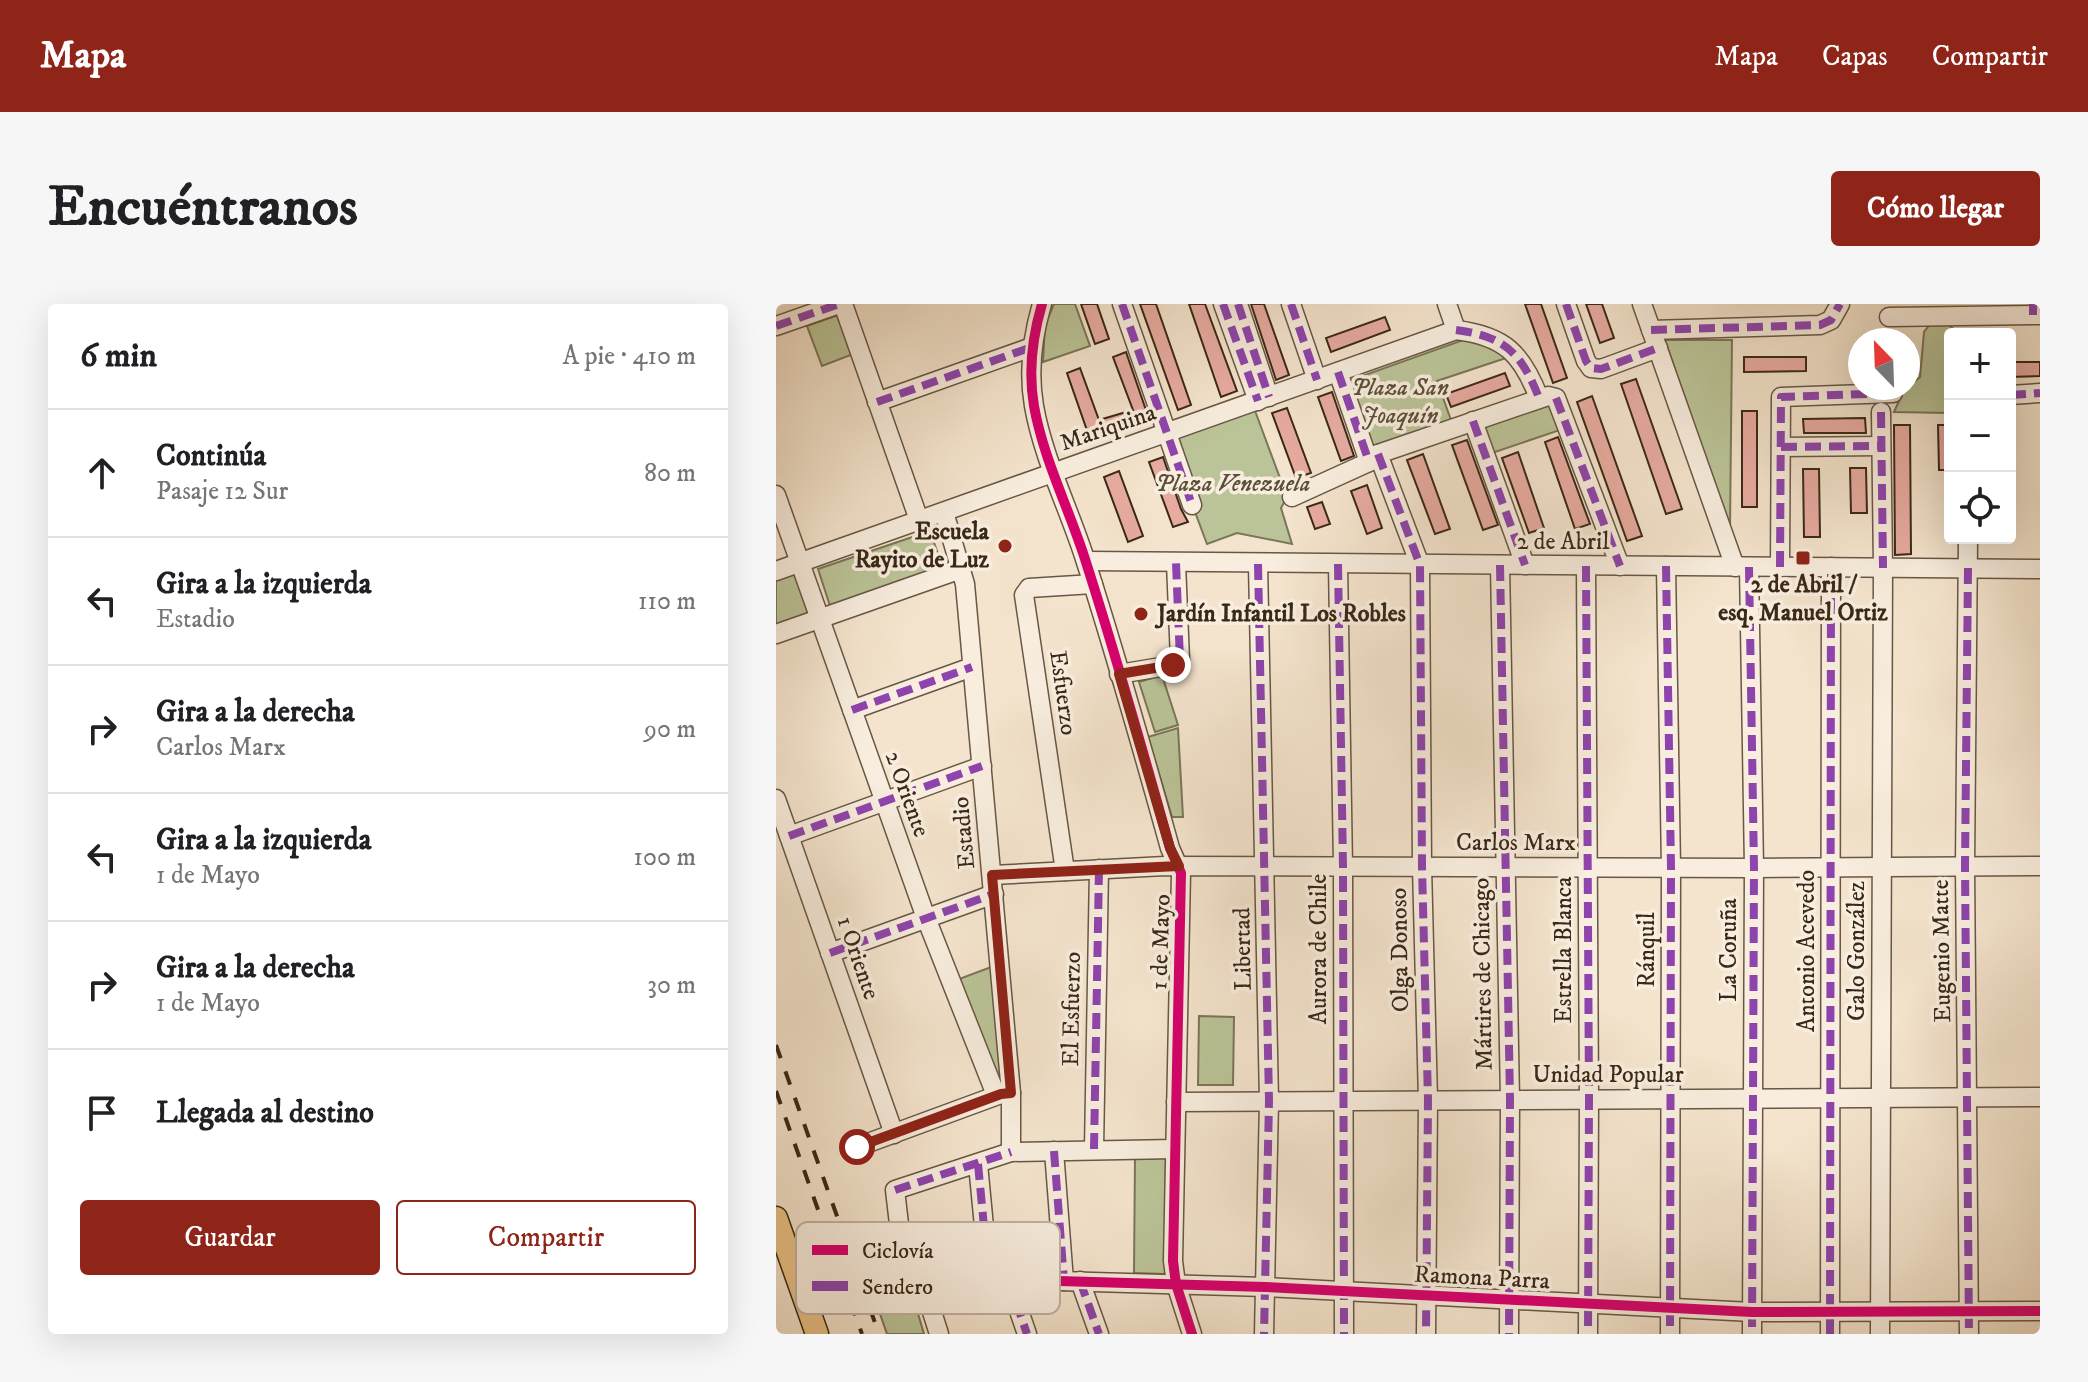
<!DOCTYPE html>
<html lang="es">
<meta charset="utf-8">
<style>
body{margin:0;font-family:"IM FELL DW Pica",serif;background:#f6f6f6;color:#202124}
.controls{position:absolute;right:24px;top:24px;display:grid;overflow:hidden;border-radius:8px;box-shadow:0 8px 32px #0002}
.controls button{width:72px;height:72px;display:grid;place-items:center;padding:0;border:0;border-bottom:2px solid #e0e0e0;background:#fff;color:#202124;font:40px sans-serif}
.compass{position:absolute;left:1072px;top:24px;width:72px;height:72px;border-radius:50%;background:#fff;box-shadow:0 8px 32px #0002;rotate:337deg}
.stop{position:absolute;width:24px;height:24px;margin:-18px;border:6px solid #8f2418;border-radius:50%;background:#fff}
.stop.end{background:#8f2418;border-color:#fff;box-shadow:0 2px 8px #0008}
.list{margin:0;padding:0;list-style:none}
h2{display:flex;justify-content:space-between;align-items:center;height:104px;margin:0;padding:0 32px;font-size:34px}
h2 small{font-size:26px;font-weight:400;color:#757577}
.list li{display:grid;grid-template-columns:52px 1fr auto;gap:24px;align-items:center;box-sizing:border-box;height:128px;padding:0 32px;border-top:2px solid #e0e0e0}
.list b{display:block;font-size:30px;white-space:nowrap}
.list p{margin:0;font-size:26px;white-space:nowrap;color:#757577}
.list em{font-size:26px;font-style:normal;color:#757577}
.actions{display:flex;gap:16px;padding:24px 32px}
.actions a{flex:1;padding:18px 0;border:2px solid #8f2418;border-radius:8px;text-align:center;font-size:28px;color:#8f2418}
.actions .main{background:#8f2418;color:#fff}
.icon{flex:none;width:44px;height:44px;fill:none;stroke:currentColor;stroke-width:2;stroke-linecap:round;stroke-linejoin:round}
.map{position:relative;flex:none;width:1264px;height:1030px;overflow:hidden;border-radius:8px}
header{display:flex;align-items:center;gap:48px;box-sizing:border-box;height:112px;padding:0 40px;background:#8f2418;color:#fff}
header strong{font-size:38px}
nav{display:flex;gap:44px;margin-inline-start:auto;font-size:28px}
.intro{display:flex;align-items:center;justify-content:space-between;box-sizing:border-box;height:192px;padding:0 48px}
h1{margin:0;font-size:56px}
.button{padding:20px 36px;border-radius:8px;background:#8f2418;color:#fff;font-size:28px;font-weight:700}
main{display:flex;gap:48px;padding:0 48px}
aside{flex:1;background:#fff;border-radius:8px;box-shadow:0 8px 32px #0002}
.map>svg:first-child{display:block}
.green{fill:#bbc498;stroke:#7a7658;stroke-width:2}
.building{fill:#e7aba0;stroke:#3a2818;stroke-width:2}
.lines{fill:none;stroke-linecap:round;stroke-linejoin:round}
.minor-casing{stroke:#685745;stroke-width:21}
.major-casing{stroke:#3a2818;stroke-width:25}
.minor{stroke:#f8edde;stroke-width:18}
.major{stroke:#eac286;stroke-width:22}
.rail{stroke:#3a2818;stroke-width:4;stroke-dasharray:14 14;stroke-linecap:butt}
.quiet{stroke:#8e44ad;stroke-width:8;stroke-dasharray:16 8;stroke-linecap:butt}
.cycleway-casing{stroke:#f8edde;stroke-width:15}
.cycleway{stroke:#d6006c;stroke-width:10}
.route{stroke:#8f2418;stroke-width:10}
.poi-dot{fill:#8f2418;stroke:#f8edde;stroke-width:3}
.labels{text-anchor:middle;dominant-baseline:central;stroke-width:7;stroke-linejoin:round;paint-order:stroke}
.park-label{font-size:24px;font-style:italic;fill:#5a4f38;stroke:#f8edde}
.street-label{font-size:24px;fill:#3a2818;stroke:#f8edde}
.poi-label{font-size:24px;font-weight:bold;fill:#3a2818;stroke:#f8edde;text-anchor:end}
.key{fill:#f8edde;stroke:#bfb2a3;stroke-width:2}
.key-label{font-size:22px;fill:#3a2818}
</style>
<header>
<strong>Mapa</strong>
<nav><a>Mapa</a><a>Capas</a><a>Compartir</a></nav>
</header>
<div class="intro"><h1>Encuéntranos</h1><a class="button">Cómo llegar</a></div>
<main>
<aside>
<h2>6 min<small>A pie · 410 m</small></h2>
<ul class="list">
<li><svg class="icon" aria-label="ahead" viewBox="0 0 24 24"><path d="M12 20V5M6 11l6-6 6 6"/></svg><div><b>Continúa</b><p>Pasaje 12 Sur</p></div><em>80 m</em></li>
<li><svg class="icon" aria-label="left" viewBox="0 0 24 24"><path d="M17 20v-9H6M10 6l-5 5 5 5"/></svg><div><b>Gira a la izquierda</b><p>Estadio</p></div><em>110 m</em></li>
<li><svg class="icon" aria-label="right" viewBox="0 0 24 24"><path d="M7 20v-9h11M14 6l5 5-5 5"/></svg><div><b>Gira a la derecha</b><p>Carlos Marx</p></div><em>90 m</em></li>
<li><svg class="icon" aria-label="left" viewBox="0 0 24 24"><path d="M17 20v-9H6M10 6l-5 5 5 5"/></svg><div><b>Gira a la izquierda</b><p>1 de Mayo</p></div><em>100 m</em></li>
<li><svg class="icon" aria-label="right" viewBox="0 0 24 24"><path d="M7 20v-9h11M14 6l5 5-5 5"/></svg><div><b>Gira a la derecha</b><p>1 de Mayo</p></div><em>30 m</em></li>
<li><svg class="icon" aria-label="arrive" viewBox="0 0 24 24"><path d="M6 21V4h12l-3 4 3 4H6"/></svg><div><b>Llegada al destino</b></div></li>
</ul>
<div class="actions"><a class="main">Guardar</a><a>Compartir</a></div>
</aside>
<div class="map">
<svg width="1264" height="1030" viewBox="0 0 1264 1030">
<rect width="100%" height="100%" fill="#f4e4cd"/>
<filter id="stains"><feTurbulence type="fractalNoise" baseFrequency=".0025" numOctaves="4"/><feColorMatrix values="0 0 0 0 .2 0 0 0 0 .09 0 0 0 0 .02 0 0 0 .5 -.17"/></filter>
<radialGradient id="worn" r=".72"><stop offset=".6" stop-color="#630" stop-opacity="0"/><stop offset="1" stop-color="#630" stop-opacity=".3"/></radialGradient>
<g class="green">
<path d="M278 0H299L314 42 267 58 269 21Z"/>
<path d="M65 10 80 49 46 62 31 22Z"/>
<path d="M1155 19 1171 20 1179 26V30H1174V109L1118 108 1128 86 1144 73 1148 28Z"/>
<path d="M690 35 703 38 733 53 661 77 676 119 596 148 572 77Z"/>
<path d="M889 36H956L954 225Z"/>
<path d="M775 92 787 125 713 150 702 118Z"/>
<path d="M478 104 511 193 505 204 516 240 461 229 431 240 392 136Z"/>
<path d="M154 227 168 267 55 305 42 265Z"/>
<path d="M20 270 34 311 0 323V276Z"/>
<path d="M386 371 402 421 379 428 363 378Z"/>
<path d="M402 424 407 513H396L372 433Z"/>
<path d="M218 662 227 779 222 780 183 675Z"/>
<path d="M423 712 458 713 457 781H422Z"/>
<path d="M359 853H390L389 970 358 969Z"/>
<path d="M121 975C138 987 142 1011 148 1030H111L95 984Z"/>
</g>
<g class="building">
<path d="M305 0H321L333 35 319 40Z"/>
<path d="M364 0H380L415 101 402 106Z"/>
<path d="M413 0H429L461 87 445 93Z"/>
<path d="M475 0H488L513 71 500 76Z"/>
<path d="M749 0H765L791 74 777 79Z"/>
<path d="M810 0H826L838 34 824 39Z"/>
<path d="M609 13 614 26 555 48 550 34Z"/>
<path d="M350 48 373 115 314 135 291 69 304 64 323 116 357 106 337 53Z"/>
<path d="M968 53H1030V67L968 68Z"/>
<path d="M1234 58H1264V72L1234 73Z"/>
<path d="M729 69 734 82 675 103 670 90Z"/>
<path d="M860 75 906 205 890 210 845 80Z"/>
<path d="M556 88 578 152 565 157 542 93Z"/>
<path d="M816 92 866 232 851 237 801 98Z"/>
<path d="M511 104 535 169 520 174 496 109Z"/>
<rect x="966" y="107" width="15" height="96"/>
<path d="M1089 114 1090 129H1028L1027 115Z"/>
<path d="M1118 121H1134L1135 250 1119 251Z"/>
<path d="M1162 121H1174V166H1163Z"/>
<path d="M782 133 814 220 799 225 769 138Z"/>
<path d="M691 136 722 221 707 226 676 141Z"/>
<path d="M742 148 768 224 753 229 726 154Z"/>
<path d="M647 150 674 225 659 230 631 156Z"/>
<path d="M387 153 405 205 412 218 397 223 373 158Z"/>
<path d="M1074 164H1090L1091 209H1075Z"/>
<path d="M1027 165H1043L1044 233H1028Z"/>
<path d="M343 167 367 232 352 238 328 173Z"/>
<path d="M591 181 606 224 591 230 575 187Z"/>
<path d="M546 198 554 220 539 225 531 203Z"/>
</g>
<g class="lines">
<g class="minor-casing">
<g id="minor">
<path d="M67 0 143 216"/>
<path d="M266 0C256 34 252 67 258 102 267 153 292 203 308 252 339 348 367 447 394 544L405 569 397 957 400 980 416 1030"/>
<path d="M346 0 416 201"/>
<path d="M447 0 482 97"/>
<path d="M462 0 493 93"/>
<path d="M515 0 541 76"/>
<path d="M671 0 680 26"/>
<path d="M790 0 810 57 815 64 825 65 882 44"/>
<path d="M866 0 959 263"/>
<path d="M1113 13 1264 11"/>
<path d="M0 22 63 0"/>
<path d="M875 26 1044 21 1055 16 1064 0"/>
<path d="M562 68 593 158"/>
<path d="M1234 91 1264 89"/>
<path d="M101 98 256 43"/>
<path d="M697 117 749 261"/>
<path d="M1005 143 1105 142"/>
<path d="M602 150 644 261 646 563 652 796 650 1030"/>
<path d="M0 191 150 614 218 786 225 790 235 789"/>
<path d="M516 193 593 158 602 150 772 92 780 94 844 262"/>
<path d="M168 208 189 280 235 789V848"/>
<path d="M1192 234 1189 562 1193 1030"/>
<path d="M310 257 1264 265"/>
<path d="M482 260 493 797 488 1030"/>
<path d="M562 260 567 563 568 1030"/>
<path d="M724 261 734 796 733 1030"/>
<path d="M810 262 813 795 812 1030"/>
<path d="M890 262 895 564 894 1030"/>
<path d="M973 263 978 564 976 1030"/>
<path d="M1004 263 1005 93 1117 89"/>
<path d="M0 267 680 26C729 32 746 50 763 94"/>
<path d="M0 330 185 265"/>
<path d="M343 370 397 361 404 356 400 259"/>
<path d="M76 406 196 363"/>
<path d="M0 495 118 830"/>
<path d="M13 532 206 462"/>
<path d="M289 567 248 291 253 284 317 280"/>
<path d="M216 571 389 562 978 564 1264 562"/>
<path d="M54 649 218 590"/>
<path d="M400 798 1264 793"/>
<path d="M81 843 225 790"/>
<path d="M318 845 323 565"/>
<path d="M278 847 288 977"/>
<path d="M202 860 213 975"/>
<path d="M109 957 145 973 489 983 976 1008 1264 1007"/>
<path d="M128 963 119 886 235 848 398 845"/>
<path d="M145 973 163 1030"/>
<path d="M232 975 251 1030"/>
<path d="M304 977 323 1030"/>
<path d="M1054 1030 1055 263"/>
<path d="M1104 1030 1107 264 1105 108"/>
</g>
</g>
<g class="major-casing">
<path id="major" d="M0 914 41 1030"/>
</g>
<use href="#minor" class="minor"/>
<use href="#major" class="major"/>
<g class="rail">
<path d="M0 741 103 1030"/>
<path d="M0 787 86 1030"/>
</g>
<g class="quiet">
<path d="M346 0 416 201"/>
<path d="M447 0 482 97"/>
<path d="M462 0 493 93"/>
<path d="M515 0 541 76"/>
<path d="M790 0 810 57 815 64 825 65 882 44"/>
<path d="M1257 11V0"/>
<path d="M0 22 63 0"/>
<path d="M680 26C729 32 746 50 763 94"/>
<path d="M875 26 1044 21 1055 16 1064 0"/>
<path d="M562 68 593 158"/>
<path d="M1234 91 1264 89"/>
<path d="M780 94 844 262"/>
<path d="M101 98 256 43"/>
<path d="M1105 108 1107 264"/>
<path d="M697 117 749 261"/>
<path d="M1005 143 1105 142"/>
<path d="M602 150 644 261 646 563 652 796 650 1030"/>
<path d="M482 260 493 797 488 1030"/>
<path d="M562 260 567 563 568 1030"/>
<path d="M724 261 734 796 733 1030"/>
<path d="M810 262 813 795 812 1030"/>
<path d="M890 262 895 564 894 1030"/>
<path d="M973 263 978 564 976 1030"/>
<path d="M1004 263 1005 93 1117 89"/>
<path d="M1192 264 1189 562 1193 1030"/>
<path d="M343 370 397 361 404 356 400 259"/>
<path d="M76 406 196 363"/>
<path d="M13 532 206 462"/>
<path d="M54 649 218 590"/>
<path d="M81 843 225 790"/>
<path d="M318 845 323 565"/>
<path d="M278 847 288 977"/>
<path d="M202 860 213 975"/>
<path d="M119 886 235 848"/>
<path d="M232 975 251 1030"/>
<path d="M304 977 323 1030"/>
<path d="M1054 1030 1055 263"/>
</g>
<g class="cycleway-casing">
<g id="cycleway">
<path d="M266 0C256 34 252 67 258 102 267 153 292 203 308 252 339 348 367 447 394 544L405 569 397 957 400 980 416 1030"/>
<path d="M109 957 145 973 489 983 976 1008 1264 1007"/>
</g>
</g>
<use href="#cycleway" class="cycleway"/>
</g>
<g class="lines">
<path class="route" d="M81 843 225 790 235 789 216 571 403 562 394 544 343 370 397 361"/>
</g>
<g class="poi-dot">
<circle cx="229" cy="242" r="8"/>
<rect x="1019" y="246" width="16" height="16" rx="4"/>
<circle cx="365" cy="310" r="8"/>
</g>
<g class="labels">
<g class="park-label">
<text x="624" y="84">Plaza San<tspan x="624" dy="28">Joaquín</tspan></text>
<text x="457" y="180">Plaza Venezuela</text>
</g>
<g class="street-label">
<text transform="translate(332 124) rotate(-19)">Mariquina</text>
<text x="787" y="238">2 de Abril</text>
<text transform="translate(287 389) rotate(82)">Esfuerzo</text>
<text transform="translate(131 490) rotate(70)">2 Oriente</text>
<text transform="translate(188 529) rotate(-95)">Estadio</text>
<text x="740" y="539">Carlos Marx</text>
<text transform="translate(385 638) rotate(-88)">1 de Mayo</text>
<text transform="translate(467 645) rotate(-91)">Libertad</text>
<text transform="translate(543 645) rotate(-90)">Aurora de Chile</text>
<text transform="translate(624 646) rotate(-91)">Olga Donoso</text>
<text transform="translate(788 646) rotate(-90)">Estrella Blanca</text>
<text transform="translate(871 646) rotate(-90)">Ránquil</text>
<text transform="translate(953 646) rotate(-90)">La Coruña</text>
<text transform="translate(1031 647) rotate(-90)">Antonio Acevedo</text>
<text transform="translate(1081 647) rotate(-90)">Galo González</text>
<text transform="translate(1166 647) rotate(-91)">Eugenio Matte</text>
<text transform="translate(82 654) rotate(71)">1 Oriente</text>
<text transform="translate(707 670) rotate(-91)">Mártires de Chicago</text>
<text transform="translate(296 705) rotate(-89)">El Esfuerzo</text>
<text x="832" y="771">Unidad Popular</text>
<text transform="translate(706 974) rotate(3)">Ramona Parra</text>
</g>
<g class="poi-label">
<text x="213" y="228">Escuela<tspan x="213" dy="28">Rayito de Luz</tspan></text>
<text x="1027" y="281" text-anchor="middle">2 de Abril /<tspan x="1027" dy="28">esq. Manuel Ortiz</tspan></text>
<text x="381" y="310" text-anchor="start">Jardín Infantil Los Robles</text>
</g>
</g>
<rect x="20" y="918" width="264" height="92" rx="12" class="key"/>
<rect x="36" y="941" width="36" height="10" fill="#d6006c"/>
<rect x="36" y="977" width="36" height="10" fill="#8e44ad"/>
<g class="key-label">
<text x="86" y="954">Ciclovía</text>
<text x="86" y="990">Sendero</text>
</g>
<rect width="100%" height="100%" filter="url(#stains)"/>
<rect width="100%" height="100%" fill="url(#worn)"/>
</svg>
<div class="controls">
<button>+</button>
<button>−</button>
<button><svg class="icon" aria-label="locate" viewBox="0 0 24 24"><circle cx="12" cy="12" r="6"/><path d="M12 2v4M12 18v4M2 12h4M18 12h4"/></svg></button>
</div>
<svg class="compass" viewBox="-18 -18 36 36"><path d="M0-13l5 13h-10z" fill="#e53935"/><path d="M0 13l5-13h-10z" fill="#757577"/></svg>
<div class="stop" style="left:81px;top:843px"></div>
<div class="stop end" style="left:397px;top:361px"></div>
</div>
</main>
